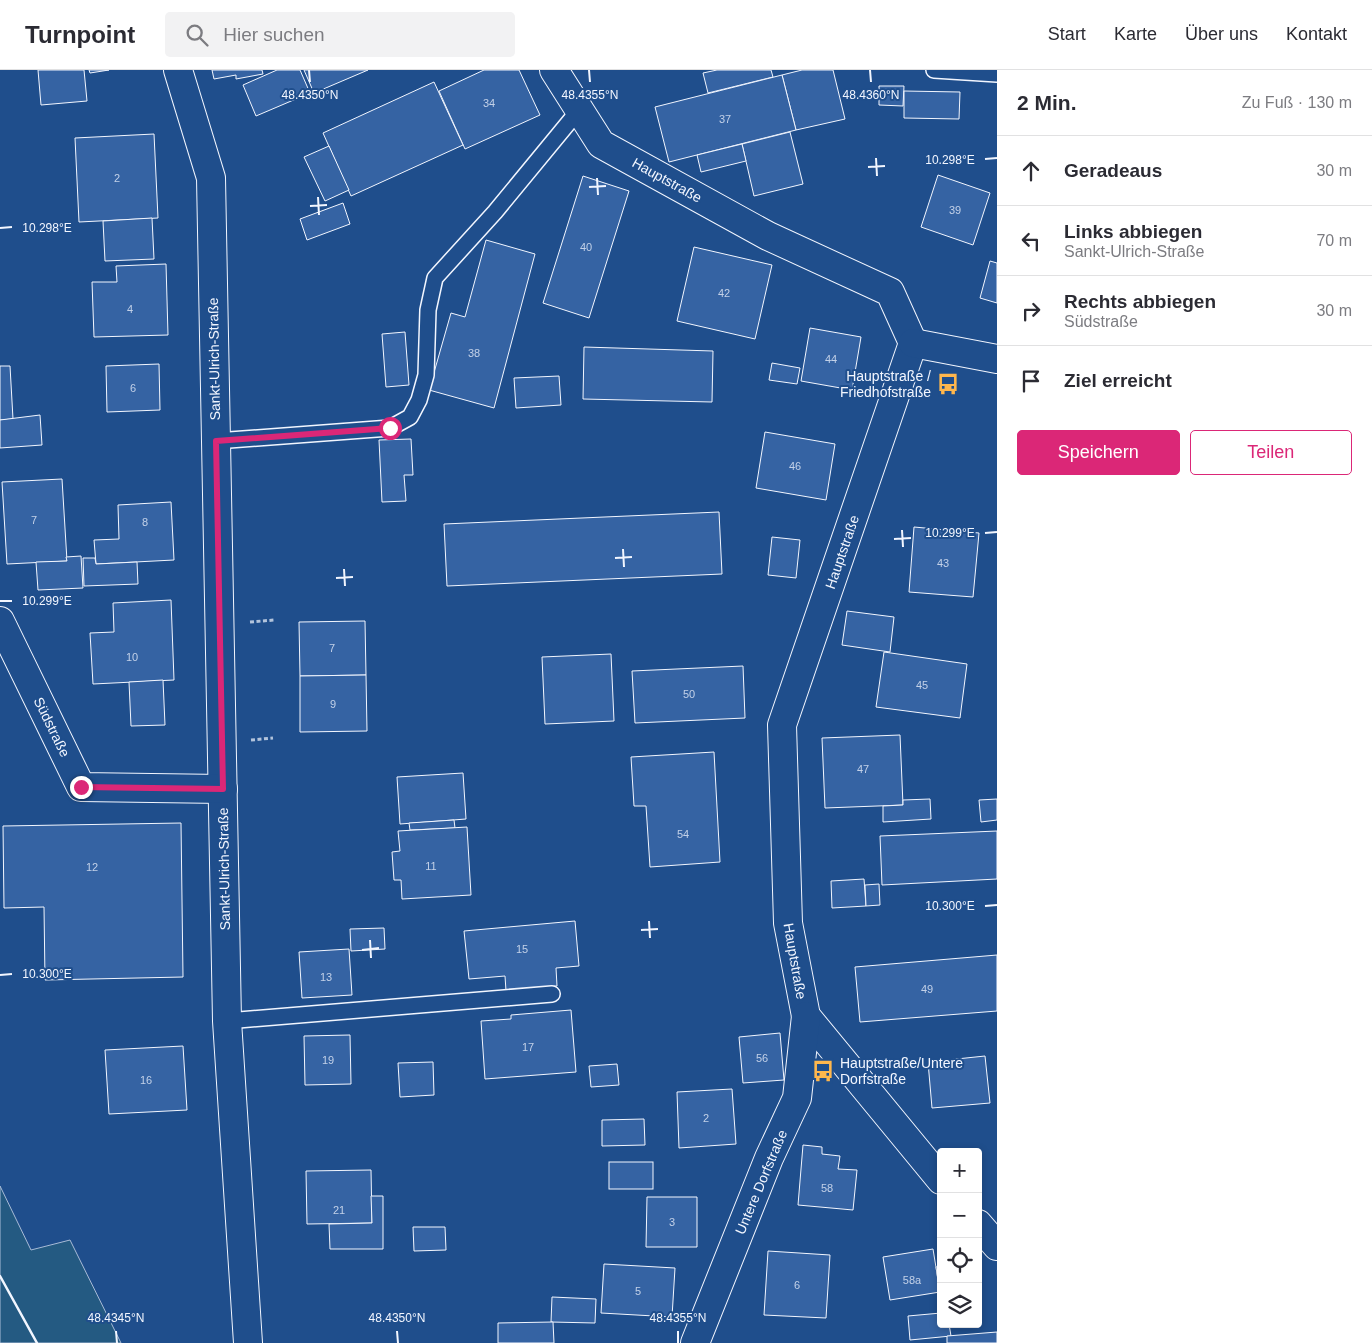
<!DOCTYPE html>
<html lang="de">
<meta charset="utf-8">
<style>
body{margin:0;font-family:Helvetica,sans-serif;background:#f2f2f3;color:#2b2b33}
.controls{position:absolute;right:15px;bottom:15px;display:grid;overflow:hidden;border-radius:5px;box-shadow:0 2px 8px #0003}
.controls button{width:45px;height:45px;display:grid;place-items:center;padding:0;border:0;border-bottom:1px solid #e1e1e2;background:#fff;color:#2b2b33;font:25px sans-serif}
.stop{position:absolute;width:15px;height:15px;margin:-11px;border:4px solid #db2777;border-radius:50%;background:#fff}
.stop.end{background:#db2777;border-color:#fff;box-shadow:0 1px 5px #0008}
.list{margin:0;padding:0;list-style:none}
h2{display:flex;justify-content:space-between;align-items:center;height:65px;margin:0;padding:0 20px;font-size:21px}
h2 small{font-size:16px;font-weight:400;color:#7c7c81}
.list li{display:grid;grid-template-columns:32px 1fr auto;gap:15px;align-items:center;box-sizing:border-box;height:70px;padding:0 20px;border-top:1px solid #e1e1e2}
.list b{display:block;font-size:19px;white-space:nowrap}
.list p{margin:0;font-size:16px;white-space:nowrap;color:#7c7c81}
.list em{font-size:16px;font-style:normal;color:#7c7c81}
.actions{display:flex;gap:10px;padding:15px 20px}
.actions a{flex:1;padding:11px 0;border:1px solid #db2777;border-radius:5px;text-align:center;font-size:18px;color:#db2777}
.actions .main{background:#db2777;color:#fff}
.icon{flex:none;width:28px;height:28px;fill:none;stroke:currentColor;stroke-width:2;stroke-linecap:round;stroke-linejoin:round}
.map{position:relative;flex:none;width:997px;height:1273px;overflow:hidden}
header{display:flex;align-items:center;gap:30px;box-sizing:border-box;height:70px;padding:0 25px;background:#fff;border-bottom:1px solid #e1e1e2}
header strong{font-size:24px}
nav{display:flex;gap:28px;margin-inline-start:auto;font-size:18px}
.search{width:350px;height:45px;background:#f2f2f3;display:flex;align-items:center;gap:12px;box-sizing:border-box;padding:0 18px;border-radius:5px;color:#7c7c81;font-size:19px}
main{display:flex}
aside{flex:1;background:#fff}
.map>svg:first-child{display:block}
.green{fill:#245a82;stroke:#a8bbd7}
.building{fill:#3563a3;stroke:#f2f6ff}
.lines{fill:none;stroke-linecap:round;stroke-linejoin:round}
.lane-casing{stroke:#f2f6ff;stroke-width:18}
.street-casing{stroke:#f2f6ff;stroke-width:30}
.path{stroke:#b3c4dc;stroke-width:3;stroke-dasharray:4 2.5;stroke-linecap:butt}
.lane{stroke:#1f4e8c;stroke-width:15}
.street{stroke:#1f4e8c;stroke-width:28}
.wall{stroke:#f2f6ff;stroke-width:2.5}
.route{stroke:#db2777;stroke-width:6}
.ticks{fill:none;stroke:#f2f6ff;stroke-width:2}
.labels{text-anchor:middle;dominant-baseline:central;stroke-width:4;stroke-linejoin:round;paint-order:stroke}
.number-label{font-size:11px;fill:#c3d1e8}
.street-label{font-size:14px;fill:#f2f6ff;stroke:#1f4e8c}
.poi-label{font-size:14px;fill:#f2f6ff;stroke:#1f4e8c;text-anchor:end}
.ticks-label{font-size:12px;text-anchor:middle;fill:#f2f6ff;stroke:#1f4e8c;stroke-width:4;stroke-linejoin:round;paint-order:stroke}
</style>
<header>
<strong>Turnpoint</strong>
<div class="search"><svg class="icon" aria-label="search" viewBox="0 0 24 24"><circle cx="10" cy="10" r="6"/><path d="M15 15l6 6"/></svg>Hier suchen</div>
<nav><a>Start</a><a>Karte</a><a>Über uns</a><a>Kontakt</a></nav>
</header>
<main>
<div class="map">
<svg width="997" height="1273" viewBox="0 0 997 1273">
<rect width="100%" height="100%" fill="#1f4e8c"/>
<path class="green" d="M0 1116 31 1180 70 1170 121 1273H0Z"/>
<g class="building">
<path d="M38 0H84L87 31 41 35Z"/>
<path d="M89 0H109L90 3Z"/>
<path d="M212 0H262L263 4 236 9V5L214 9Z"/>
<path d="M277 0H300L310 23 256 46 243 15Z"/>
<path d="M304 0H368L314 23Z"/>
<path d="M484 0H519L540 45 465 79 439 21Z"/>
<path d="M717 0H771L773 7 708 23 703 3Z"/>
<path d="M802 0H833L845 49 796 60 782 5Z"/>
<path d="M782 5 796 60 669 92 655 37Z"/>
<path d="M434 12 463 75 351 126 323 63Z"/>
<path d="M879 16H904L903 36 879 35Z"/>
<path d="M904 21 960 22 959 49 904 48Z"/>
<path d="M790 62 803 114 754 126 742 74Z"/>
<path d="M154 64 158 148 79 152 75 68Z"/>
<path d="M742 74 746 91 701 102 697 85Z"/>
<path d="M329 76 349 120 325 131 304 87Z"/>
<path d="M938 105 990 123 973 175 921 157Z"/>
<path d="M583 106 629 121 589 248 543 233Z"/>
<path d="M343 133 350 154 307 170 300 149Z"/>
<path d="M152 148 154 189 105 191 103 151Z"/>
<path d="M486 170 535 184 494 338 429 320 451 243 465 247Z"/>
<path d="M694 177 772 195 755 269 677 251Z"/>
<path d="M990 191 997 193V233L980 228Z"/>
<path d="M166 194 168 265 94 267 92 212H117L116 196Z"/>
<path d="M810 258 861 267 852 320 801 311Z"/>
<path d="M405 262 409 315 386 317 382 264Z"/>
<path d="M584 277 713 281 712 332 583 329Z"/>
<path d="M772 293 800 298 797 314 769 310Z"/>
<path d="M159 294 160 340 107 342 106 296Z"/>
<path d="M0 296H10L13 349 0 350Z"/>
<path d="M559 306 561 335 516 338 514 308Z"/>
<path d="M40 345 42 375 0 378V350Z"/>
<path d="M765 362 835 374 826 430 756 418Z"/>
<path d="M411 369 413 405H404L406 431 382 432 379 370Z"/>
<path d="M62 409 67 491 7 494 2 412Z"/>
<path d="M171 432 174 490 96 494 94 470 119 469 118 435Z"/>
<path d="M719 442 722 504 447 516 444 454Z"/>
<path d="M914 457 979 463 973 527 909 522Z"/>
<path d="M772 467 800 470 796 508 768 505Z"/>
<path d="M81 486 83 518 38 520 36 492 67 491 66 487Z"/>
<path d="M83 488H95L96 494 137 492 138 514 84 516Z"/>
<path d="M171 530 174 610 93 614 90 563 114 562 113 533Z"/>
<path d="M847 541 894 547 890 582 842 575Z"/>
<path d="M365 551 366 605 300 606 299 552Z"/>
<path d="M884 582 967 594 960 648 876 637Z"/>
<path d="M611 584 614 651 545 654 542 587Z"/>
<path d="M743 596 745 648 635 653 632 601Z"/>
<path d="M366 605 367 661 300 662V606Z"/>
<path d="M163 610 165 655 131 656 129 612Z"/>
<path d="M900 665 903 735 825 738 822 668Z"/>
<path d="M714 682 720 792 650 797 646 736H634L631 687Z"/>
<path d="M463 703 466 749 400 754 397 707Z"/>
<path d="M930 729 931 749 883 752V736L903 735V730Z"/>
<path d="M997 729V750L981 752 979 730Z"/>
<path d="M454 750 455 758 410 760 409 753Z"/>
<path d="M181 753 183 907 45 910 44 837 4 838 3 756Z"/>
<path d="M467 757 471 825 402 829 401 810H394L392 782 400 781 398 761Z"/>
<path d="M997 761V809L882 815 880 766Z"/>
<path d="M864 809 866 836 832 838 831 811Z"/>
<path d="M879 814 880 835 866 836 865 815Z"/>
<path d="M575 851 579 896 556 898 557 916 506 921 505 906 469 909 464 861Z"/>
<path d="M384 858 385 879 351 881 350 859Z"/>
<path d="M349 879 352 925 302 928 299 882Z"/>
<path d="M997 885V941L860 952 855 897Z"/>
<path d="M571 940 576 1002 485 1009 481 951 511 949V945Z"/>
<path d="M780 963 784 1010 743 1013 739 967Z"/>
<path d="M350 965 351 1014 305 1015 304 966Z"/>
<path d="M183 976 187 1040 109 1044 105 980Z"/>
<path d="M985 986 990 1033 932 1038 928 992Z"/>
<path d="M433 992 434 1025 400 1027 398 993Z"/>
<path d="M617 994 619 1015 591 1017 589 996Z"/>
<path d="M732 1019 736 1074 679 1078 677 1022Z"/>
<path d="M644 1049 645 1075 602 1076V1050Z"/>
<path d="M803 1075 822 1077V1084L840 1086 838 1099 857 1100 853 1140 798 1135Z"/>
<rect x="609" y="1092" width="44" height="27"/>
<path d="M371 1100 372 1153 307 1154 306 1101Z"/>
<path d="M371 1126H383V1179H330L329 1154 372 1153Z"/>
<path d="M647 1127H697V1177H646Z"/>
<path d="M413 1157H445L446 1180 414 1181Z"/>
<path d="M933 1179 940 1222 890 1230 883 1187Z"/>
<path d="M768 1181 830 1185 826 1248 764 1245Z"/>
<path d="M604 1194 675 1198 672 1247 601 1243Z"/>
<path d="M941 1196V1231L936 1197Z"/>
<path d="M552 1227 596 1229 595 1253 551 1252Z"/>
<path d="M941 1243V1254H949L951 1266 910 1270 908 1246Z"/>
<path d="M553 1252 554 1273H498V1253Z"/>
<path d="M997 1262V1273H947V1266Z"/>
</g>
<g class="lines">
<g class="lane-casing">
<g id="lane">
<path d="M934 0 997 4"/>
<path d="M216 371 390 358 410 347 419 330 426 305 428 240 435 208 495 142 579 40"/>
<path d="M227 951 552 924"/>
</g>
</g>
<g class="street-casing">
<g id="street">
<path d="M178 0 211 108 227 951 248 1273"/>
<path d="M554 0 601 74 768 166 890 222 913 273 782 655 788 853 806 946 941 1110"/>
<path d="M913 273 997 289"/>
<path d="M0 551 81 717 223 719"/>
<path d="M978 1154 997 1176"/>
<path d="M695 1273 769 1088 797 1028 806 946"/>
</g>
</g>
<g class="path">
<path d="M250 552 274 550"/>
<path d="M251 670 273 668"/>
</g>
<use href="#lane" class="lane"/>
<use href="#street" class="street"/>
<path class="wall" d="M0 1206 37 1273"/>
</g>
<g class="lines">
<path class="route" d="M81 717 223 719 216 371 390 358"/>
</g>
<path class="ticks" d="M309 0 310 12M589 0 590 12M870 0 871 12M876 88 877 106M985 89 997 88M868 97 885 96M597 108 598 125M589 117 606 116M318 127 319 145M310 136 327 135M0 158 12 157M902 460 903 477M985 463 997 462M894 469 911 468M623 479 624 497M615 488 632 487M344 499 345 516M336 508 353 507M0 531H12M985 836 997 835M649 851 650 868M641 860 658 859M370 870 371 888M362 880 379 878M0 905 12 904M116 1261 117 1273M397 1261 398 1273M678 1261V1273"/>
<defs>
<g id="bus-bare" transform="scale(1.725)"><path d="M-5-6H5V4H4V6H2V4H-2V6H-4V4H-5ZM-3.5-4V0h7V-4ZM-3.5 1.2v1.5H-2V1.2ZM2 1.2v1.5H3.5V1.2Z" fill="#ffb74d" stroke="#1f4e8c" stroke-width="2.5" paint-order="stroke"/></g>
</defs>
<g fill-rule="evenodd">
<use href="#bus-bare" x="948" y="314"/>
<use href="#bus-bare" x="823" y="1001"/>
</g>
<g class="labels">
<g class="number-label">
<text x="489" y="33">34</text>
<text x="725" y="49">37</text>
<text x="117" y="108">2</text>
<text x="955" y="140">39</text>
<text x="586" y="177">40</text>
<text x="724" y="223">42</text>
<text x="130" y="239">4</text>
<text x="474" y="283">38</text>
<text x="831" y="289">44</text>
<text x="133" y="318">6</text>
<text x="795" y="396">46</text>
<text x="34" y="450">7</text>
<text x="145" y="452">8</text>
<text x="943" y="493">43</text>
<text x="332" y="578">7</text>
<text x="132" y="587">10</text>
<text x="922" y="615">45</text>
<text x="689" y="624">50</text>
<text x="333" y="634">9</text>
<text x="863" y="699">47</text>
<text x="683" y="764">54</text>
<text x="431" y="796">11</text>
<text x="92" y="797">12</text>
<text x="522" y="879">15</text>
<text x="326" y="907">13</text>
<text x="927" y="919">49</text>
<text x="528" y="977">17</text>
<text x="762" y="988">56</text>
<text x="328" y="990">19</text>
<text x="146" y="1010">16</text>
<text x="706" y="1048">2</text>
<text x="827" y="1118">58</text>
<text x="339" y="1140">21</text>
<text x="672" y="1152">3</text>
<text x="912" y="1210">58a</text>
<text x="797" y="1215">6</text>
<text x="638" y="1221">5</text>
</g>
<g class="street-label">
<text transform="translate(667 110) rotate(29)">Hauptstraße</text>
<text transform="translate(214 289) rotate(-91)">Sankt-Ulrich-Straße</text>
<text transform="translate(842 482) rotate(-71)">Hauptstraße</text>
<text transform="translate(52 657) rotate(64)">Südstraße</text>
<text transform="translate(224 799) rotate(-91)">Sankt-Ulrich-Straße</text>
<text transform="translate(795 891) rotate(80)">Hauptstraße</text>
<text transform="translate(761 1112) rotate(-67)">Untere Dorfstraße</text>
</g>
<g class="poi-label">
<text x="931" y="306">Hauptstraße /<tspan x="931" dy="16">Friedhofstraße</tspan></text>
<text x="840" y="993" text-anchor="start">Hauptstraße/Untere<tspan x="840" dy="16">Dorfstraße</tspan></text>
</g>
</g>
<g class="ticks-label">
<text x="310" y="29">48.4350°N</text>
<text x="590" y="29">48.4355°N</text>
<text x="871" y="29">48.4360°N</text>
<text x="950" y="94">10.298°E</text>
<text x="47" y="162">10.298°E</text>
<text x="950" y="467">10.299°E</text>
<text x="47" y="535">10.299°E</text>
<text x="950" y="840">10.300°E</text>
<text x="47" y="908">10.300°E</text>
<text x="116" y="1252">48.4345°N</text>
<text x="397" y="1252">48.4350°N</text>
<text x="678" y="1252">48.4355°N</text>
</g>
</svg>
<div class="controls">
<button>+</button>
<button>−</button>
<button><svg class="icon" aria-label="locate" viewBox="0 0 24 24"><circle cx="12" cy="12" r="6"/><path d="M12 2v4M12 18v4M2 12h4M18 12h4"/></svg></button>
<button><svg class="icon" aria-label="layers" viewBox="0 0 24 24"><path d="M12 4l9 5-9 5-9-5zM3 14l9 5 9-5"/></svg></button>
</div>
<div class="stop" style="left:390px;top:358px"></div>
<div class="stop end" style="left:81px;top:717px"></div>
</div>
<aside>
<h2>2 Min.<small>Zu Fuß · 130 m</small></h2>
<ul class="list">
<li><svg class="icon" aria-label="ahead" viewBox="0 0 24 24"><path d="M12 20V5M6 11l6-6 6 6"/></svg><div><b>Geradeaus</b></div><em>30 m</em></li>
<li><svg class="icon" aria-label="left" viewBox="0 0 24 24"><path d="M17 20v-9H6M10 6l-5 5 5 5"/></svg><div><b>Links abbiegen</b><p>Sankt-Ulrich-Straße</p></div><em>70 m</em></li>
<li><svg class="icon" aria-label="right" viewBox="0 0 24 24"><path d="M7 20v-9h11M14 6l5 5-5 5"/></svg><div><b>Rechts abbiegen</b><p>Südstraße</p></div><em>30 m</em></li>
<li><svg class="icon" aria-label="arrive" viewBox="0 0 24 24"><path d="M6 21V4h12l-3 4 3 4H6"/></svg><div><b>Ziel erreicht</b></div></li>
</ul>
<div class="actions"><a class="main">Speichern</a><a>Teilen</a></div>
</aside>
</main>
